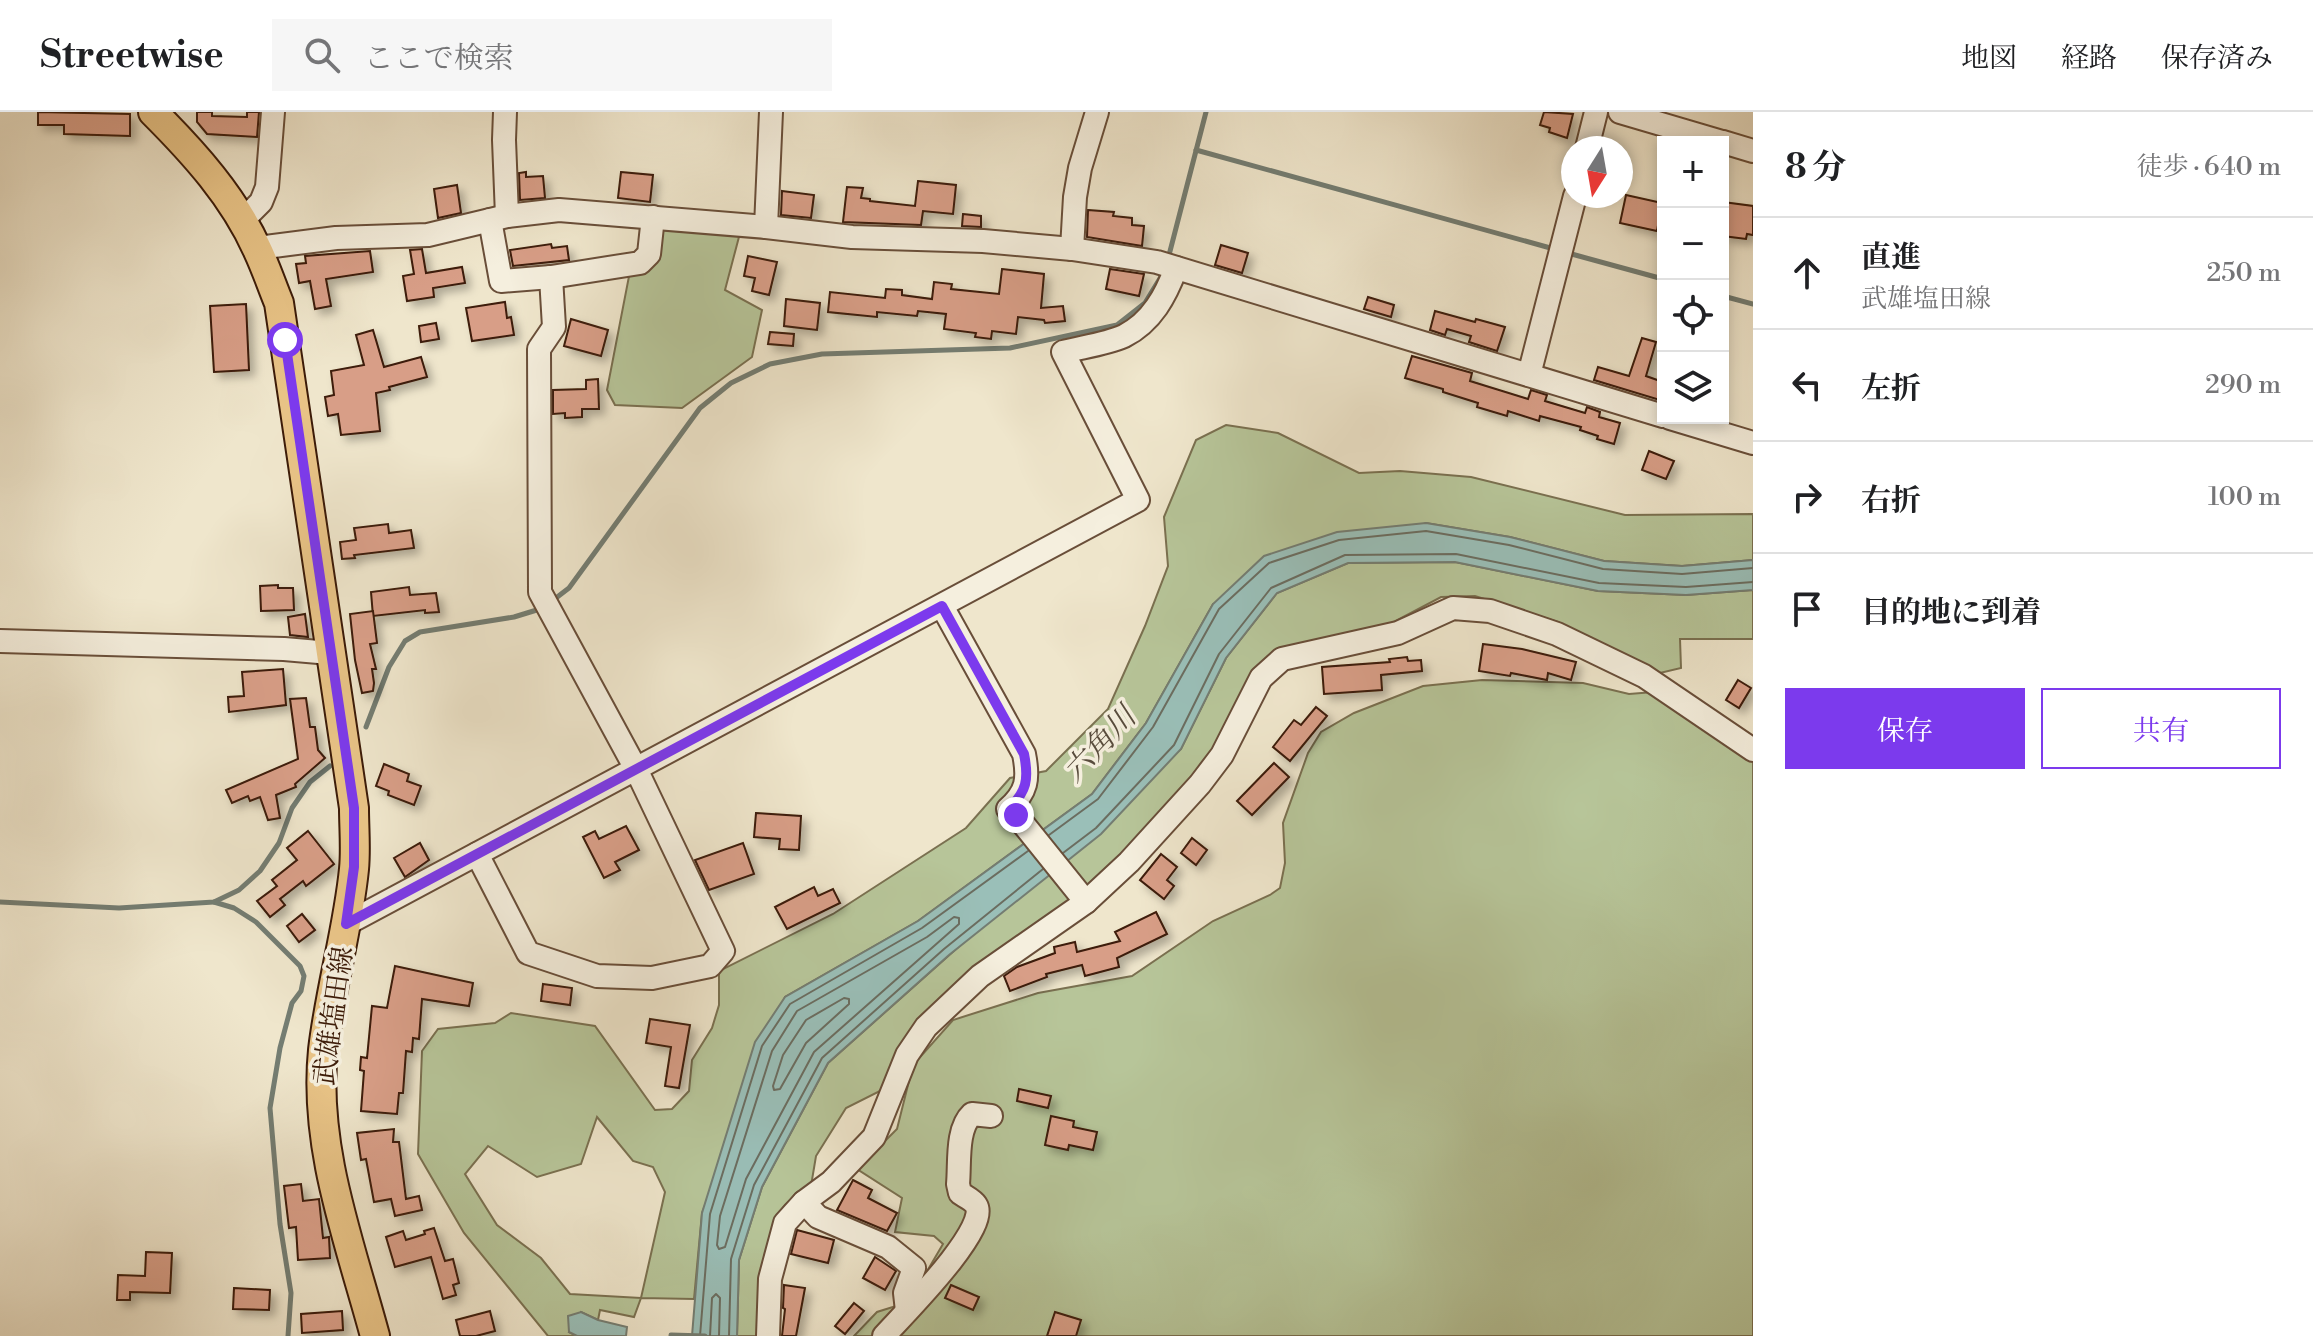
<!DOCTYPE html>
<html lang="ja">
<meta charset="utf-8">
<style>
body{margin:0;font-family:"Libre Bodoni","Noto Serif JP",serif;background:#f6f6f6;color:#202124}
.controls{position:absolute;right:24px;top:24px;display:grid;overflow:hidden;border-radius:0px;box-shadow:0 4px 12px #0003}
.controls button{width:72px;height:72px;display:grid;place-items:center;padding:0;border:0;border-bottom:2px solid #e0e0e0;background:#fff;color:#202124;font:40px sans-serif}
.compass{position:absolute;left:1561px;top:24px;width:72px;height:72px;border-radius:50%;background:#fff;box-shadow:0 4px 12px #0003;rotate:191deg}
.stop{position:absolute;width:24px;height:24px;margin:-18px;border:6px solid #7c3aed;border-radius:50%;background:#fff}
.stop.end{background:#7c3aed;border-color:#fff;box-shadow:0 2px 8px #0008}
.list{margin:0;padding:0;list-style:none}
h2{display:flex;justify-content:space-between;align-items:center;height:104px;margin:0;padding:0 32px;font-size:34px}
h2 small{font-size:26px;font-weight:400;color:#757577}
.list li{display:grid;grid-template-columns:52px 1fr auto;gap:24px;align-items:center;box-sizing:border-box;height:112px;padding:0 32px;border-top:2px solid #e0e0e0}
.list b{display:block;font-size:30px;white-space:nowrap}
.list p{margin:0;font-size:26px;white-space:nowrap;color:#757577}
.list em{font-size:26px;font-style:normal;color:#757577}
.actions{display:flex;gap:16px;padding:24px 32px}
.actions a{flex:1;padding:18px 0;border:2px solid #7c3aed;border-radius:0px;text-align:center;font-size:28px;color:#7c3aed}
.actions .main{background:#7c3aed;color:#fff}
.icon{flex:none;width:44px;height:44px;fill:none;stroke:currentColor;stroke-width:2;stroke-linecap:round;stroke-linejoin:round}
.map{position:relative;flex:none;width:1753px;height:1224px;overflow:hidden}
header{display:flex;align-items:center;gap:48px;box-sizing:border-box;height:112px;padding:0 40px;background:#fff;border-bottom:2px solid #e0e0e0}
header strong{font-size:38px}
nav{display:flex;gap:44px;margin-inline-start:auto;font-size:28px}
.search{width:560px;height:72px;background:#f6f6f6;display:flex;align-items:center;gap:20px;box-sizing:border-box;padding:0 28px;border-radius:0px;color:#757577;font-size:30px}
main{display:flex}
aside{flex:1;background:#fff}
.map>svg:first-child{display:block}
.green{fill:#b7c599;stroke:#7a7050;stroke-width:2;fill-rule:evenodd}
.water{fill:#9abfb8;stroke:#747d72;stroke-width:2}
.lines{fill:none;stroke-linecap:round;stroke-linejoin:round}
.shore{stroke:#6b6d60;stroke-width:2}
.stream{stroke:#747d72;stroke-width:5}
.building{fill:#d89e87;stroke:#3c1b08;stroke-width:2;filter:url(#shadow)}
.minor-casing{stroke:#694e39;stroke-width:26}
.major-casing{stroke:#3c1b08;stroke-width:32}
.minor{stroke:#f5efde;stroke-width:22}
.major{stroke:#e8c386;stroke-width:28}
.route{stroke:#7c3aed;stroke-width:10}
.labels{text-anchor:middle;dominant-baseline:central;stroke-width:7;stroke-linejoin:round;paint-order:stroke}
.street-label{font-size:28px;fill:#3c1b08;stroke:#f5efde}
.water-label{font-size:30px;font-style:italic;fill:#584c3d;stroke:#f5efde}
</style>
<header>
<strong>Streetwise</strong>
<div class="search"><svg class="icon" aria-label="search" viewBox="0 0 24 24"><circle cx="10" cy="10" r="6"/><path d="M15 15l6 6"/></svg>ここで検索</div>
<nav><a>地図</a><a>経路</a><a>保存済み</a></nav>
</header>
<main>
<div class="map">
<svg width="1753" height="1224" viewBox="0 0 1753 1224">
<defs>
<filter id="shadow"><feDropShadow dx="5.5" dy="5.5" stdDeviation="4" flood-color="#0004"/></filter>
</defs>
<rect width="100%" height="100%" fill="#efe6cc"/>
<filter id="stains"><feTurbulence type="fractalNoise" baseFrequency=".0025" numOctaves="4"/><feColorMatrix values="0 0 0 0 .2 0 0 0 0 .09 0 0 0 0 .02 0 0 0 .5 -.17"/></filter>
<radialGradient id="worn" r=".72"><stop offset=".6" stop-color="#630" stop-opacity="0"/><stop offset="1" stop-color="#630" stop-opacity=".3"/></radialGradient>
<g class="green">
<path d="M657 112 740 121 725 178 762 198 752 245 682 296 615 293 607 278 630 159Z"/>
<path d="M1226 313 1278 321 1359 361 1400 359 1471 365 1625 403 1753 402V448L1682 454 1604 449 1510 425 1426 411 1213 492 1146 611 1092 682 918 809 785 885 702 1101 694 1187 641 1186 634 1205 600 1198 598 1208 581 1200 569 1220 577 1224H548L464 1121 418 1042 422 939 438 917 495 911 511 901 595 914 655 998 672 997 689 979 692 948 712 916 719 893V859L833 802 966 716 1010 666 1046 659 1108 597 1145 514 1168 454 1164 405 1196 328ZM597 1005 633 1049 653 1055 665 1080 641 1186 570 1182 541 1146 497 1113 465 1062 488 1034 537 1065 581 1052Z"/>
<path d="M1455 450 1598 479 1686 483 1753 478V527H1680L1681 556 1660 561 1558 510 1475 484 1441 485 1390 512 1275 538 1202 657 1119 747 1066 793 967 862 915 912 882 978 846 996 816 1044 811 1074C803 1080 792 1085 785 1093 761 1121 762 1188 762 1224H737L739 1148 762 1075 828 951 1181 637 1226 546 1277 481 1348 451Z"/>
<path d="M1482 568 1583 571 1629 582 1654 580 1753 649V1224H854L877 1200 909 1190 943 1132 934 1124 895 1120 902 1086 857 1057 897 1017 913 953 953 908 1038 881 1132 864 1213 809 1270 783 1280 776 1285 751 1283 711 1308 641 1321 620 1354 601 1423 574Z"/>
</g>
<g class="water">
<path d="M1426 411 1510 425 1604 449 1682 454 1753 448V478L1686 483 1598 479 1455 450 1348 451 1277 481 1226 546 1181 637 1101 722 949 843 828 951 762 1075 739 1148 737 1224H692L702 1101 755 930 785 885 918 809 1092 682 1146 611 1213 492 1264 444 1337 420Z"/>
<path d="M581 1200 598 1208 627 1215 626 1224H577L569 1220 568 1204Z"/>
</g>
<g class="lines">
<g class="shore">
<path d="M1049 723 1098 687 1153 615 1219 497 1269 451 1339 428 1426 419 1509 433 1603 457 1682 462 1753 456"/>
<path d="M1063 741 1096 716 1174 633 1219 542 1271 476 1345 443 1456 442 1599 471 1686 475 1753 470"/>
<path d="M954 805 959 806V812L814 940 746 1067 725 1135 719 1137 717 1133 720 1104 772 939 797 899 927 825Z"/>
<path d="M844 886 849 887V892L806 931 780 977 774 978 773 974 783 943 806 908Z"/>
<path d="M700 1224 710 1102 762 934 790 892 922 816 1028 739"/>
<path d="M710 1224 712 1186 716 1182 720 1186 719 1224"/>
<path d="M729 1224 731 1147 754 1073 822 946 944 837 1043 757"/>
</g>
<g class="stream">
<path d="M1196 38 1554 137"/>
<path d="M1568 141 1663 167"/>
<path d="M1168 147 1206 0"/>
<path d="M1723 184 1753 192"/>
<path d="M552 489 569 476 700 296 731 271 770 252 822 242 1010 236 1117 213 1145 191 1162 163"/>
<path d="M366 615 389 555 405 529 420 520 514 505 540 497"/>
<path d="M0 790 119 796 214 790 239 778 260 759 279 731 292 696 310 670 330 654"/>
<path d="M214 790 234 796 256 810 300 854 304 864 301 879 292 891 280 936 270 996 280 1112 291 1181 288 1224"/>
<path d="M671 1223 705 1224"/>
</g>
</g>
<g class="building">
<path d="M38 0 130 2V24L64 22V13H38Z"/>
<path d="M197 0H212V4L247 5V0H259L257 25 207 22 197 10Z"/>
<path d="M1544 0 1573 2 1567 26 1549 20 1550 16 1540 13Z"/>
<path d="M526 60V65L543 64 545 86 520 88 519 61Z"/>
<path d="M621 60 653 63 650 90 618 86Z"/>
<path d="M918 69 956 73 953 102 923 99 921 113 843 110 847 75 863 76 861 86 870 87V89L915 94Z"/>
<path d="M457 73 461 101 438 106 434 77Z"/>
<path d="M782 79 814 83 811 106 781 103Z"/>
<path d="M1626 83 1662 91 1657 119 1620 111Z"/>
<path d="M1723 90 1753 94V123L1747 122 1746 127 1723 124Z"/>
<path d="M1088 98 1114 100 1113 104 1132 106V113L1144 114 1142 134 1087 125Z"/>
<path d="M963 102 981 104V115L962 114Z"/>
<path d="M551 132 552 136 567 134 569 148 513 154 510 138Z"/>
<path d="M1221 133 1248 141 1242 161 1215 153Z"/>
<path d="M422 137 426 161 462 155 465 171 433 176 434 185 407 189 403 164 414 162 410 138Z"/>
<path d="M370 139 373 160 326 167 331 194 315 197 310 169 299 171 296 152 306 151 305 144Z"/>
<path d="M748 144 777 150 769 183 752 179 755 166 744 164Z"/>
<path d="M1002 157 1044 162 1041 196 1063 194 1065 209 1045 211 1044 208 1018 205 1016 222 992 219 991 227 975 225 976 221 944 217 946 202 918 199 917 204 877 200V205L828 200 830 180 885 186 886 177 902 178V183L932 187 934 170 952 172 951 177 999 182Z"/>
<path d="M1110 157 1144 162 1139 184 1106 177Z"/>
<path d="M1368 185 1394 193 1391 205 1364 197Z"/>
<path d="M786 187 820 191 817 218 784 214Z"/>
<path d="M505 190 507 206 511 205 514 223 472 229 466 196Z"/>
<path d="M246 192 249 258 214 260 210 194Z"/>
<path d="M1435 199 1475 210 1476 207 1505 215 1497 239 1469 230 1471 224 1447 217 1445 223 1430 218Z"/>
<path d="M571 207 608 218 601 244 564 234Z"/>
<path d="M436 211 439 227 421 230 419 214Z"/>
<path d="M373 218 384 255 421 245 427 265 389 275 390 278 376 281 380 319 341 323 338 302 328 304 325 285 334 283 331 259 364 253 356 223Z"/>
<path d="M770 220 794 222 793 234 768 232Z"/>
<path d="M1642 226 1656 230 1646 264 1663 270V289L1594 268 1598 255 1629 264Z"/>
<path d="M1412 244 1472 261 1470 269 1528 287 1531 278 1547 283 1545 289 1585 301 1587 295 1600 300 1599 305 1620 311 1614 332 1597 327 1598 324 1580 318 1581 315 1540 304 1539 309 1508 299 1507 304 1477 295 1478 291 1443 280V277L1405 266Z"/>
<path d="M598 267 599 297H582V305L565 306V301L553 302V278L586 277V268Z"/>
<path d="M1649 339 1674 349 1666 367 1642 358Z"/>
<path d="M388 412 389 421 411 418 414 436 354 443 355 446 342 447 340 430 356 428 354 416Z"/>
<path d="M278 473V476H293L294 498 261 499 260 474Z"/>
<path d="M409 475 410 483 436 481 439 500 425 501V498L373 504 371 480Z"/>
<path d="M373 499 377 531 370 532 376 557H372L374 571 373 579 362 581 355 548 350 502Z"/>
<path d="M305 502 308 525 290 523 288 505Z"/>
<path d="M1483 532 1522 537 1576 550 1571 568 1548 561 1547 568 1511 561 1510 564 1479 559Z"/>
<path d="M1407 545 1408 549 1421 548 1422 559 1381 563 1382 578 1324 582 1322 555 1390 550 1389 547Z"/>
<path d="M283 557 286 593 229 600 228 585 244 584 242 560Z"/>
<path d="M1738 568 1751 576 1739 596 1726 588Z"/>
<path d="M306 586 310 615H315L318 638 325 646 295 672 296 675 276 683 280 706 268 708 260 685 250 689 248 684 232 691 226 678 298 647 290 587Z"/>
<path d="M1316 595 1327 604 1290 649 1273 635 1294 608 1301 613Z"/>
<path d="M1274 651 1289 665 1252 703 1237 689Z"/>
<path d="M384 652 409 662 407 669 421 674 414 693 388 683 389 679 376 674Z"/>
<path d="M756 701 801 704 799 738 779 737 780 727 754 725Z"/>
<path d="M626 714 639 738 615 750 620 758 604 766 583 725 595 719 599 727Z"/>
<path d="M308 719 334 752 306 774 303 769 280 787 285 793 270 805 257 789 277 774 272 768 297 748 287 736Z"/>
<path d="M1192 726 1207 738 1196 753 1181 741Z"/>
<path d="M420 731 429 748 405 765 394 746Z"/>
<path d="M743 731 754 762 709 778 695 748Z"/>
<path d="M1161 742 1177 755 1167 768 1174 774 1164 787 1140 768Z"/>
<path d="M814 775 818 784 833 777 840 791 787 817 775 795Z"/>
<path d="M1156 800 1167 822 1117 846 1119 855 1085 864 1082 853 1046 862 1047 865 1010 879 1004 864 1017 855 1055 841 1054 835 1075 830 1077 840 1120 829 1115 820Z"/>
<path d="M302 802 315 818 299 830 287 814Z"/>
<path d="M395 854 473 871 469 894 422 887 419 927 413 926 412 940 406 939 403 981H399L397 1002 361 999 364 959 360 958 361 945 367 946 372 894 387 896Z"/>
<path d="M543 872 572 876 570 893 541 889Z"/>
<path d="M650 907 690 913 679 976 665 974 671 935 646 931Z"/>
<path d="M1019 977 1051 984 1048 996 1017 989Z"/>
<path d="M1051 1004 1074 1009 1073 1015 1097 1020 1093 1038 1069 1033 1068 1038 1045 1033Z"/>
<path d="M394 1017 393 1030H399L406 1087 419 1084 422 1098 395 1104 391 1087 374 1090 366 1047 361 1048 357 1021Z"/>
<path d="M853 1068 872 1078 868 1086 897 1101 887 1119 837 1098Z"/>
<path d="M301 1072 303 1089 319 1087 323 1126 329 1125 330 1146 298 1148 296 1115 289 1116 284 1074Z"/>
<path d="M434 1116 445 1149 453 1147 459 1171 453 1173 456 1183 443 1187 431 1145 395 1155 386 1125 403 1119 406 1128 425 1122 424 1119Z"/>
<path d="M797 1118 834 1128 828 1151 791 1142Z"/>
<path d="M146 1140 172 1141 170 1181 130 1180V1188H117L118 1163 145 1164Z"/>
<path d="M875 1145 896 1159 885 1178 863 1166Z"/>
<path d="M784 1173 805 1176 796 1224H782L785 1197 783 1196Z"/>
<path d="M951 1173 979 1185 973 1198 945 1186Z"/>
<path d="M234 1176 270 1178 269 1198 233 1197Z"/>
<path d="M854 1191 864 1199 845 1222 835 1214Z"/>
<path d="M342 1199 343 1218 302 1221 301 1202Z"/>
<path d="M490 1199 495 1219 476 1224H460L456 1208Z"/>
<path d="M1055 1200 1081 1208 1076 1224H1047Z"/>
</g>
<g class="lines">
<g class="minor-casing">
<g id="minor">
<path d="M505 0 504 28 507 104"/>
<path d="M1620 0 1722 30"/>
<path d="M1723 30 1753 39"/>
<path d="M1587 36 1596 0"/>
<path d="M490 108 501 169 551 165 640 151 649 142 653 105"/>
<path d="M242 109 261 90 267 75 273 0"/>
<path d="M766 115 771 0"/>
<path d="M258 136 336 126 428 123 507 104 559 98 766 115 852 125 983 129 1072 137 1157 150 1663 304"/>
<path d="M1072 137 1075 85 1080 56 1097 0"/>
<path d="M1529 263 1575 84"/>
<path d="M1670 306 1753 331"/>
<path d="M942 494 1024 642C1029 667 1027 680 1008 697L1016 703 1086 790"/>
<path d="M0 529 284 537 330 541"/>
<path d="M477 742 528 841 597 864 652 866 710 854 723 839 636 657 540 480 539 237 554 215 551 165"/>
<path d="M346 812 1138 388 1063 240C1082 235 1106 232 1124 224 1152 210 1166 183 1176 156"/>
<path d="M804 1090 818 1105 888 1135 914 1156 905 1181 907 1199"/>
<path d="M768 1224 770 1167 785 1111 804 1090 831 1070 874 1025 907 943 926 915 980 864 1086 790 1129 750 1200 672 1222 643 1261 566 1282 547 1398 521 1453 496 1490 499 1557 522 1644 564 1753 638"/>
<path d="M884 1224C900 1206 991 1116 976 1093 973 1088 964 1084 960 1081L958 1072C960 1051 956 1017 972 1002L991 1004"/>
</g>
</g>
<g class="major-casing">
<path id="major" d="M153 0C194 41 234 85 258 139 266 156 272 174 279 191L354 696C354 716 356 737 354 757 348 818 330 877 323 938 313 1035 350 1131 375 1224"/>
</g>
<use href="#minor" class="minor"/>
<use href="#major" class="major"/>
</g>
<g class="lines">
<path class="route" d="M285 228 354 696V755L346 812 942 494 1024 642C1029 667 1027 680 1008 697L1016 703"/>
</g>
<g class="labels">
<g class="street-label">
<text transform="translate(334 904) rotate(-82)">武雄塩田線</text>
</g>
<g class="water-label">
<text transform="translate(1100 633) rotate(-47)">六角川</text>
</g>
</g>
<rect width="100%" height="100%" filter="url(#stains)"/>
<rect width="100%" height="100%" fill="url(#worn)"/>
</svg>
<div class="controls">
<button>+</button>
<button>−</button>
<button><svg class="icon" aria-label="locate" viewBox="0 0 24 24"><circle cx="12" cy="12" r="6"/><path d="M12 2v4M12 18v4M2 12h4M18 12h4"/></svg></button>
<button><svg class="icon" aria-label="layers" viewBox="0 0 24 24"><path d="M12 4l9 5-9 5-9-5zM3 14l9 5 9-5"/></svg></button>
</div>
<svg class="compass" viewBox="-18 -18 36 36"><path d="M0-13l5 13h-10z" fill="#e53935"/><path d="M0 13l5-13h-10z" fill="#757577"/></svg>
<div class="stop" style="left:285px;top:228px"></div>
<div class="stop end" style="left:1016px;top:703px"></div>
</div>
<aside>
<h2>8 分<small>徒歩 · 640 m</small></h2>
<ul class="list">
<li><svg class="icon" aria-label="ahead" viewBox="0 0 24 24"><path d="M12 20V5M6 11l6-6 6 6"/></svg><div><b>直進</b><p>武雄塩田線</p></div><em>250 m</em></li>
<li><svg class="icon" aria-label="left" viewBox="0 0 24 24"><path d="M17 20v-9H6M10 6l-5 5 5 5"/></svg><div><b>左折</b></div><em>290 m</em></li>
<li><svg class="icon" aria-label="right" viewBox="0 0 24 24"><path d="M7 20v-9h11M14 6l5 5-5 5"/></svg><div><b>右折</b></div><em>100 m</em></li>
<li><svg class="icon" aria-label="arrive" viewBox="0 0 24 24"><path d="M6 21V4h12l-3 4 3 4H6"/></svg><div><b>目的地に到着</b></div></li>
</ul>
<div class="actions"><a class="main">保存</a><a>共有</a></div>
</aside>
</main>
